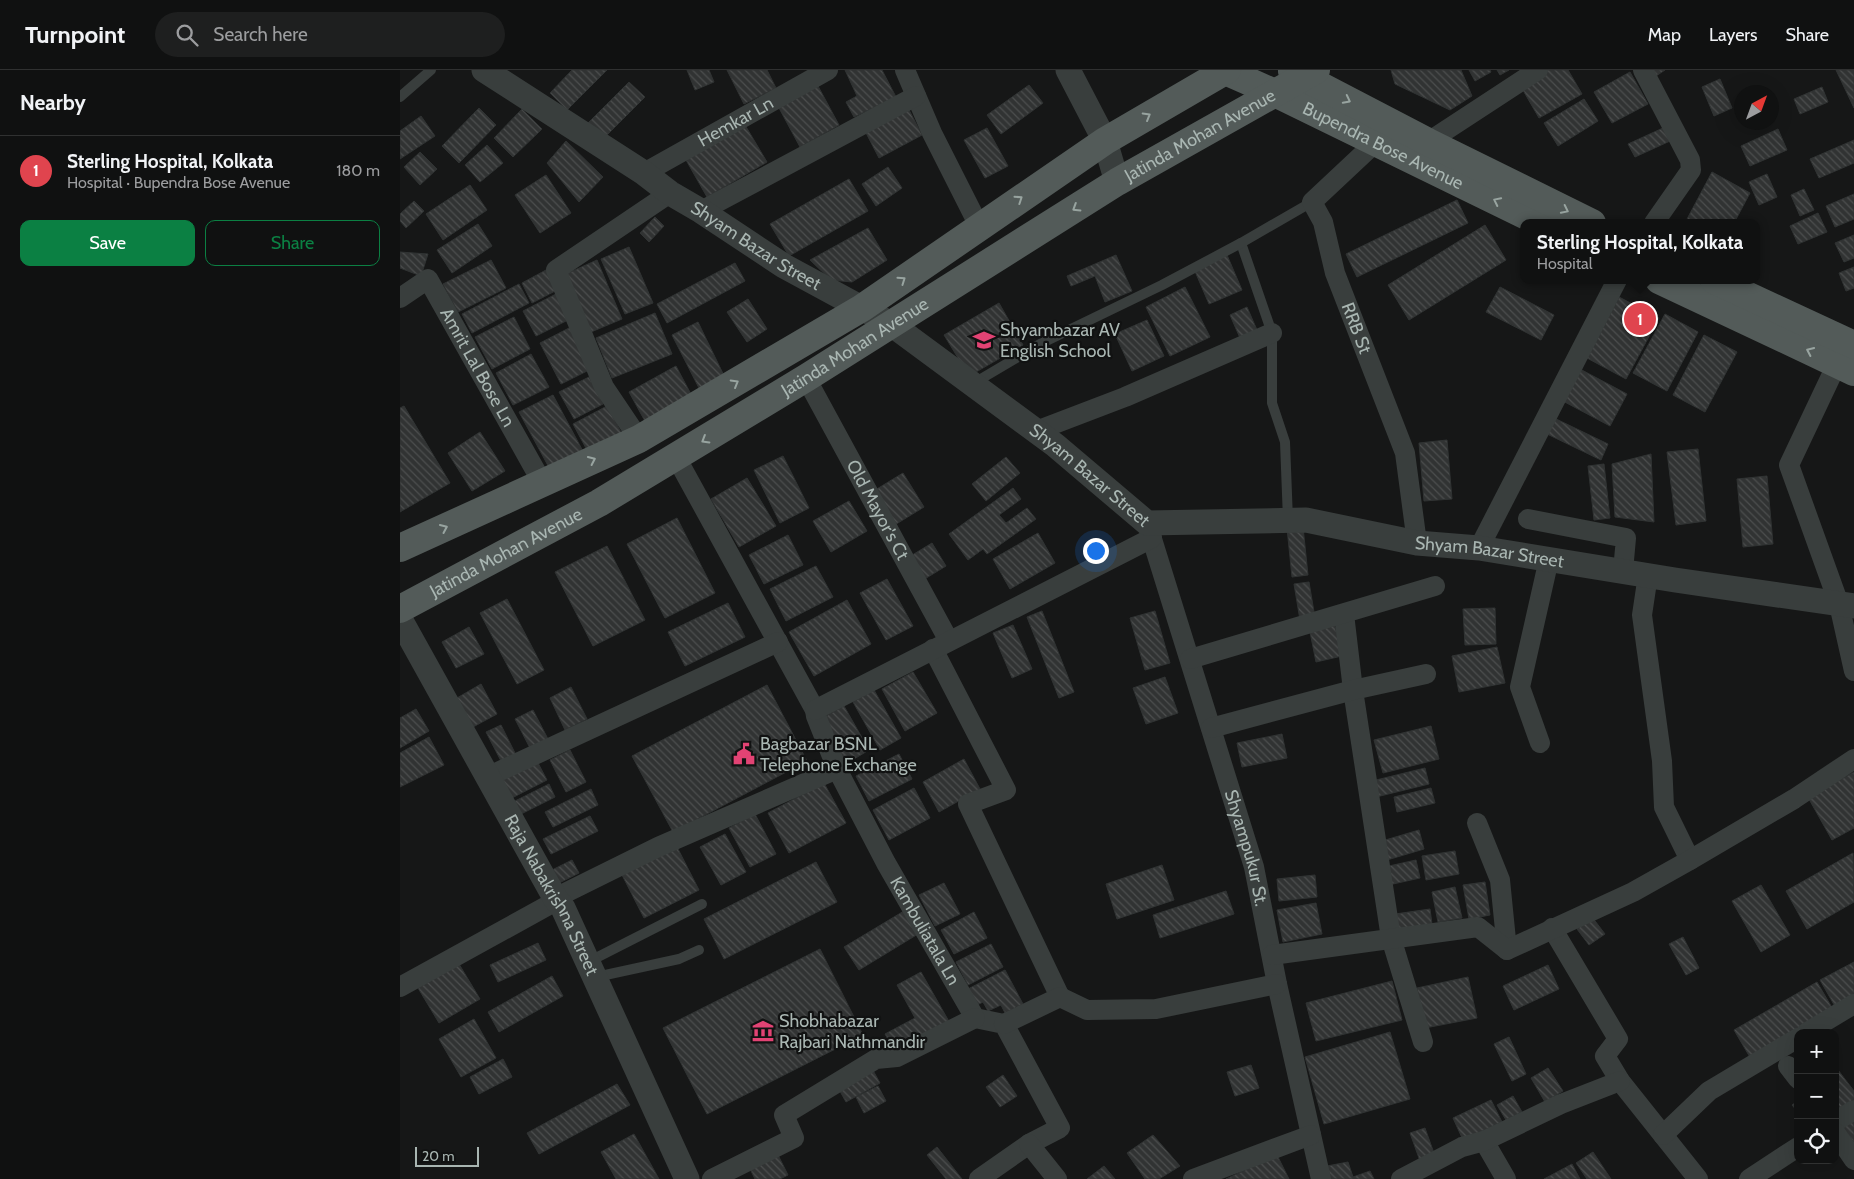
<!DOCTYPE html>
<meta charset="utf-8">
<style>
body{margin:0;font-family:Cabin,sans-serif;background:#1e1f1f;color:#f1f3f6}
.controls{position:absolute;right:15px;bottom:15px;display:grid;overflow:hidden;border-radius:10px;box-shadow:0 5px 20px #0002}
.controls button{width:45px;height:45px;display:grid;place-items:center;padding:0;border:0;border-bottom:1px solid #303131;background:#101111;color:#f1f3f6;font:25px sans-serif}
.compass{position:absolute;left:1334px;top:15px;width:45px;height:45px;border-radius:50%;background:#101111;box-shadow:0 5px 20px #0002;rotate:41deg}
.scale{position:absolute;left:15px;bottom:12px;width:64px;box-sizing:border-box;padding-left:5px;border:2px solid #a9b6b2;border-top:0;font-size:14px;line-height:18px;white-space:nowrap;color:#a9b6b2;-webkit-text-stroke:4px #111212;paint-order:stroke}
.you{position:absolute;left:695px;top:480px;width:18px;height:18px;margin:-12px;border:4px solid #fff;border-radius:50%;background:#1a73e8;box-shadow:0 0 0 8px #1a73e833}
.badge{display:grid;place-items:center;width:32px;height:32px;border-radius:50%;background:#0b8043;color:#fff;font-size:16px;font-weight:700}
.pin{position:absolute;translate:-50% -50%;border:2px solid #fff;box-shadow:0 1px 5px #0006}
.popup{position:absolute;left:1120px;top:149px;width:240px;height:65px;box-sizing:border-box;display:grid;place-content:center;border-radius:10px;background:#101111;filter:drop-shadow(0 1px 4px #0005);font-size:16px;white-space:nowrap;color:#9c9d9f}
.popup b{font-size:19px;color:#f1f3f6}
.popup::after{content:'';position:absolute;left:50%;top:100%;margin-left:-10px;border:10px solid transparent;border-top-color:#101111}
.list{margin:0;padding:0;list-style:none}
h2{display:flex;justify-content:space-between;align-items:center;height:65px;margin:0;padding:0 20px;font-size:21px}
h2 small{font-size:16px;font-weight:400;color:#9c9d9f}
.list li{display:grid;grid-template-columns:32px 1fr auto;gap:15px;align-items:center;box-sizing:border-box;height:70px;padding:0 20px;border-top:1px solid #303131}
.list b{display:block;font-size:19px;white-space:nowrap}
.list p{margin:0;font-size:16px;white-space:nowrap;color:#9c9d9f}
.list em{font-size:16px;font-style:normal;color:#9c9d9f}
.actions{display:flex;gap:10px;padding:15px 20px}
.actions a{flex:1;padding:11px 0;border:1px solid #0b8043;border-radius:10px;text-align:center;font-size:18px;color:#0b8043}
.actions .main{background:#0b8043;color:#fff}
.icon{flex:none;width:28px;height:28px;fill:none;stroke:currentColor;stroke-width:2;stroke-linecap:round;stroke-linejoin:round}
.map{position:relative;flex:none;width:1454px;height:1109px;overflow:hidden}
header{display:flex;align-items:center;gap:30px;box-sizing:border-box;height:70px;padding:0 25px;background:#101111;border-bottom:1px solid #303131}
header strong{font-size:24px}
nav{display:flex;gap:28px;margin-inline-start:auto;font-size:18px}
.search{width:350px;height:45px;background:#1e1f1f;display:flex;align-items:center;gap:12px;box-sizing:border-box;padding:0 18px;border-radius:28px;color:#9c9d9f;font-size:19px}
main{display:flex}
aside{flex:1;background:#101111}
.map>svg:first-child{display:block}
.building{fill:url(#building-back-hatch);stroke:#303333}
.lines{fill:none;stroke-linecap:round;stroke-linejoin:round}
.service{stroke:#393e3d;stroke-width:10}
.minor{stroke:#393e3d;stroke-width:20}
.tertiary{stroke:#393e3d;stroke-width:25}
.primary{stroke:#535b59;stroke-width:28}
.oneway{stroke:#98a4a0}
.labels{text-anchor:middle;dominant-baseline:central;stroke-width:4.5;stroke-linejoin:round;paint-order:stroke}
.street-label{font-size:18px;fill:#a9b6b2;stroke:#111212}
.poi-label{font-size:18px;fill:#a9b6b2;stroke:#111212;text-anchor:start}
</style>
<header>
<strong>Turnpoint</strong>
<div class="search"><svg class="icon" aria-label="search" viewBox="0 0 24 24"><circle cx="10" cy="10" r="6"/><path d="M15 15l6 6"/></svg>Search here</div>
<nav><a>Map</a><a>Layers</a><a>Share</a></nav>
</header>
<main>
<aside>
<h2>Nearby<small></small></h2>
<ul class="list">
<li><span class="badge" style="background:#e0444e">1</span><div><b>Sterling Hospital, Kolkata</b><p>Hospital · Bupendra Bose Avenue</p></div><em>180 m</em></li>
</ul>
<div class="actions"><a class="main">Save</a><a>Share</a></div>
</aside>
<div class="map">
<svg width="1454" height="1109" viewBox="0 0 1454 1109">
<defs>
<pattern id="building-back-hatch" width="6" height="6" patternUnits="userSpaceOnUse" patternTransform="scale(1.25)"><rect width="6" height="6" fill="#313333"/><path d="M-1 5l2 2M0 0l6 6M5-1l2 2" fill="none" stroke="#4c4e4e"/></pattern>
</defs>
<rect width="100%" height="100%" fill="#161717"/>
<g class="building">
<path d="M172 0H207L167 40 150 23Z"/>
<path d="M287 0H309L314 12 295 20Z"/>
<path d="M327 0H367L376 18 344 34Z"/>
<path d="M445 0H482L496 27 454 47 446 32 457 26Z"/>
<path d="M991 0H1061L1072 26 1050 40 995 14Z"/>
<path d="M1069 0H1090L1091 2 1075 11Z"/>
<path d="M1097 0H1109L1100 5Z"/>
<path d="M1147 0H1168L1182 24 1139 48 1120 15Z"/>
<path d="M1252 0H1265L1256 6Z"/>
<path d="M1436 0H1454V38Z"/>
<path d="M1230 2 1248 34 1212 53 1194 22Z"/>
<path d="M1320 9 1332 38 1314 46 1302 17Z"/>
<path d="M229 12 245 27 203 69 187 54Z"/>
<path d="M629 15 643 33 601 64 587 45Z"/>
<path d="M418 16 439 55 400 77 379 38Z"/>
<path d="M1422 17 1428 32 1400 44 1394 29Z"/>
<path d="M1184 29 1198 51 1158 76 1144 53Z"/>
<path d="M507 36 522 65 479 88 464 59Z"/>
<path d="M79 38 96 55 59 93 42 76Z"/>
<path d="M122 39 142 59 113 87 94 68Z"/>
<path d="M21 46 35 66 0 89V61Z"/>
<path d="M345 55 367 92 307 127 286 90Z"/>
<path d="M587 58 608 96 585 108 564 70Z"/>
<path d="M1263 58 1270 71 1235 87 1228 74Z"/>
<path d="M1378 59 1387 80 1350 96 1341 76Z"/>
<path d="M1454 70V93L1419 108 1410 89Z"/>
<path d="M166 71 203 107 179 132 147 93Z"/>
<path d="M87 75 103 93 80 112 65 95Z"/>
<path d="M20 82 37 99 20 115 4 97Z"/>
<path d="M488 97 502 118 476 136 462 114Z"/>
<path d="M1312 102 1350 123 1334 153H1289L1286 151Z"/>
<path d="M1367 104 1377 127 1359 135 1349 112Z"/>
<path d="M146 105 171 143 140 163 115 125Z"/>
<path d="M449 109 468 141 389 186 370 154Z"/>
<path d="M70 115 87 140 43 170 26 144Z"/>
<path d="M1404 119 1414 140 1400 146 1391 125Z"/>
<path d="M1454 124V149L1435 157 1426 136Z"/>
<path d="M1057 130 1068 153 957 207 946 184Z"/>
<path d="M14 131 24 141 6 158 0 151V144Z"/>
<path d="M1418 143 1427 162 1398 174 1390 156Z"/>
<path d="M255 147 264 156 249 172 240 163Z"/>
<path d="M78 154 92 176 52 203 37 180Z"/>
<path d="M1085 155 1106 190 1009 250 988 215Z"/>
<path d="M468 158 487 190 452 212 431 210 410 190Z"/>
<path d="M1454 165V188L1444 192 1435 173Z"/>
<path d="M229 177 253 233 225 244 201 189Z"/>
<path d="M0 182 28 184 21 206 0 198Z"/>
<path d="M716 185 732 221 705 232 695 206 671 216 667 206Z"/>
<path d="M827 185 842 220 809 234 794 199Z"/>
<path d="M91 190 106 218 58 242 43 214Z"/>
<path d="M197 190 222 249 191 262 166 204Z"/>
<path d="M335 193 345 211 267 253 257 234Z"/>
<path d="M1454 197V218L1446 221 1439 203Z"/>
<path d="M146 200 157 220 132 233 122 213Z"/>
<path d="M119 214 129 233 72 263 62 244Z"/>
<path d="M785 217 810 267 770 286 746 237Z"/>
<path d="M1100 217 1154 245 1141 270 1086 242Z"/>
<path d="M158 223 172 248 136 266 123 241Z"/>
<path d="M1219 227 1259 248 1226 309 1187 288Z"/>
<path d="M348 229 367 259 347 272 327 242Z"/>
<path d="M599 233 623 275 569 306 544 265Z"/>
<path d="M847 237 857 260 840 268 830 245Z"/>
<path d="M255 243 272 284 212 308 196 268Z"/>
<path d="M1265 244 1298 262 1267 321 1233 303Z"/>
<path d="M114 247 130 279 92 299 75 267Z"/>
<path d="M747 250 764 286 732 301 715 264Z"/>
<path d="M298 252 329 316 304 328 272 265Z"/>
<path d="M171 257 193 298 161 314 140 273Z"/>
<path d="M1304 265 1337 282 1305 342 1273 325Z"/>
<path d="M131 284 149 317 113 335 96 303Z"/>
<path d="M276 296 293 328 246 353 229 322Z"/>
<path d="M1178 298 1227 324 1210 356 1161 330Z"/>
<path d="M189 307 203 334 174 349 159 322Z"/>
<path d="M153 325 185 385 152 403 119 342Z"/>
<path d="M4 336 50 413 0 442V338Z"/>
<path d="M207 336 222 364 188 382 173 354Z"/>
<path d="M1152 347 1208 374 1201 390 1145 363Z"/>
<path d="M80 362 105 401 72 421 48 383Z"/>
<path d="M1047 370 1052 429 1024 431 1019 373Z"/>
<path d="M1298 379 1306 451 1276 455 1267 382Z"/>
<path d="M1251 384 1254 452 1215 447 1212 394Z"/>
<path d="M383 386 409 438 380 453 354 400Z"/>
<path d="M606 387 620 403 586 431 572 414Z"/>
<path d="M1204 394 1210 448 1194 450 1188 396Z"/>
<path d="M503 403 524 437 493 456 472 422Z"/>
<path d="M1367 406 1373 474 1343 477 1337 409Z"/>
<path d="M347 408 376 456 339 477 311 429Z"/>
<path d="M613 418 621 429 599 445 606 453 627 438 636 449 587 484 583 479 568 490 549 464Z"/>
<path d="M449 431 467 461 431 482 413 451Z"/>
<path d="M277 448 315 523 265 548 227 474Z"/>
<path d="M903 457 908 505 892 507 887 458Z"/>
<path d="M638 463 655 493 610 519 593 489Z"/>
<path d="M388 465 403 495 364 514 349 485Z"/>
<path d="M532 473 546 496 523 510 509 487Z"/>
<path d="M207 476 245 550 193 576 155 502Z"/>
<path d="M416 496 433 527 386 551 370 519Z"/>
<path d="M487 509 513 556 486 570 460 523Z"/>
<path d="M909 512 915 548 900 550 894 514Z"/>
<path d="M107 529 144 600 117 614 80 543Z"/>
<path d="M447 530 471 574 414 606 389 562Z"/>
<path d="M328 533 345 567 285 596 268 562Z"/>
<path d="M1095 538 1096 574 1065 575 1063 539Z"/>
<path d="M642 541 674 622 659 628 627 547Z"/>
<path d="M755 541 770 593 745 600 730 548Z"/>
<path d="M934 552 942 586 916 592 909 557Z"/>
<path d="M613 555 632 599 612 608 593 563Z"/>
<path d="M69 557 84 584 56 598 42 572Z"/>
<path d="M1097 577 1105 613 1059 622 1052 586Z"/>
<path d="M513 602 537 643 505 661 482 619Z"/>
<path d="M765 607 778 643 746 654 733 618Z"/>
<path d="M81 614 97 644 73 657 57 628Z"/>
<path d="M367 615 407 691 273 762 232 686Z"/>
<path d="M171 617 187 649 165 660 150 628Z"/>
<path d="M474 620 501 668 480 680 453 632Z"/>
<path d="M444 636 469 680 444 695 419 650Z"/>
<path d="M16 639 29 661 0 678V648Z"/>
<path d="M133 640 149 671 131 680 115 649Z"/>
<path d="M101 655 116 685 102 693 86 662Z"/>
<path d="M1031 656 1039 689 983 703 974 670Z"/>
<path d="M882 664 887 688 842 697 837 673Z"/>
<path d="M29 667 44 695 0 717V683Z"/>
<path d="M170 680 186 712 166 722 150 690Z"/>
<path d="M499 684 512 709 469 731 456 706Z"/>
<path d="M564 689 580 719 539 742 523 712Z"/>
<path d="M137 691 147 710 106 731 96 712Z"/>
<path d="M1025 698 1029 714 972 728 968 712Z"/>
<path d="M1454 702V758L1432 770 1405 722 1438 711Z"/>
<path d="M424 713 446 753 389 783 368 743Z"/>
<path d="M149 714 155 727 119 745 113 732Z"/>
<path d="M514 718 530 748 489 770 473 740Z"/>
<path d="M1031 718 1035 733 997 742 994 727Z"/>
<path d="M191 719 198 735 153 757 145 742Z"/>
<path d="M355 744 376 784 350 797 329 758Z"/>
<path d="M190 746 198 761 151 784 143 769Z"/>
<path d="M1019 760 1024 779 987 790 982 771Z"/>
<path d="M325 764 346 802 321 815 300 777Z"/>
<path d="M276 775 299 820 244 848 221 803Z"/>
<path d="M1055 781 1059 804 1026 810 1022 786Z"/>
<path d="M1453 783 1454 832 1407 859 1386 821Z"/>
<path d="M172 790 179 803 157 814 150 801Z"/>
<path d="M1016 790 1020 808 984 816 980 798Z"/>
<path d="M416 792 437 832 324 889 304 849Z"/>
<path d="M762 795 774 830 717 849 706 814Z"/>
<path d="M915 805 917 827 879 831 877 809Z"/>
<path d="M1085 812 1090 845 1069 849 1063 815Z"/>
<path d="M544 813 560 844 535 856 519 825Z"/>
<path d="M1361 815 1390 865 1361 882 1332 831Z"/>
<path d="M1055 817 1062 848 1038 852 1032 822Z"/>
<path d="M826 821 834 844 760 868 753 845Z"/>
<path d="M916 833 922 864 883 872 877 840Z"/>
<path d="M1030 839 1032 854 998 859 995 844Z"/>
<path d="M504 841 518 864 459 900 444 877Z"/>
<path d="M574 842 587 868 554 884 541 860Z"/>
<path d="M1192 847 1205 864 1189 875 1177 859Z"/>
<path d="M1283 867 1299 898 1286 905 1269 874Z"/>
<path d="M138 873 146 890 98 912 90 895Z"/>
<path d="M591 874 603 897 568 915 556 892Z"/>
<path d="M420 879 463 965 307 1044 263 958Z"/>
<path d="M1454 892V931L1437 940 1420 910Z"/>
<path d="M59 894 80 929 39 953 18 918Z"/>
<path d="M1148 895 1159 919 1114 940 1103 916Z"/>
<path d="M605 900 623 934 605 943 601 935 588 941 583 932 575 936 566 920Z"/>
<path d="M521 902 551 955 497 985 485 964 515 948 497 915Z"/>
<path d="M152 906 163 926 99 962 88 942Z"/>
<path d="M1068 907 1077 948 1025 958 1017 918Z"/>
<path d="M992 911 1002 950 916 971 906 933Z"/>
<path d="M1417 912 1434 941 1351 989 1334 960Z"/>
<path d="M74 949 96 988 61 1007 39 969Z"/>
<path d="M990 962 1010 1029 924 1054 905 987Z"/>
<path d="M1109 967 1126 1004 1112 1011 1094 974Z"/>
<path d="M103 989 112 1007 79 1024 70 1007Z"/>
<path d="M470 995 480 1013 446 1032 436 1014Z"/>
<path d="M851 995 859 1018 835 1026 827 1002Z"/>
<path d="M1435 996 1454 1021V1029L1435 1043Z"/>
<path d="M1148 998 1163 1021 1145 1032 1131 1008Z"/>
<path d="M603 1005 617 1026 600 1037 586 1017Z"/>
<path d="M217 1014 230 1035 139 1084 127 1063Z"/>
<path d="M478 1016 486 1031 464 1043 456 1027Z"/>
<path d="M1113 1026 1122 1042 1106 1050 1097 1035Z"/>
<path d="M1091 1030 1102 1052 1063 1070 1053 1048Z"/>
<path d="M1398 1031V1042L1392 1035Z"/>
<path d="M1454 1045V1073L1441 1054Z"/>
<path d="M1025 1058 1035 1086 1020 1091 1010 1063Z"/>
<path d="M234 1064 259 1109H216L201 1082Z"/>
<path d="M753 1065 780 1096 759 1109H745L727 1083Z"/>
<path d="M537 1077 562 1109H546L527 1085Z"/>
<path d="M376 1081 388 1105 380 1109H355L348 1095Z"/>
<path d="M1193 1082 1211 1109H1187L1176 1093Z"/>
<path d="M877 1085 889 1109H826Z"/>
<path d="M948 1092 953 1107 970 1101 974 1109H931L927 1096Z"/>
<path d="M1172 1094 1180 1109H1144Z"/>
<path d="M704 1096 715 1109H687Z"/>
</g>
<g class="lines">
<g class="service">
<path d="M0 27 31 0"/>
<path d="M841 173 872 263V333L885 372 888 450"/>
<path d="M574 313 640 274 762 215 841 173 912 132"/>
<path d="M188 892 302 834"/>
<path d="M196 907 279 889 299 880"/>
</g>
<g class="minor">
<path d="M505 0 532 63 579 156"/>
<path d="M1243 0 1290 90 1291 100 1254 153"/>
<path id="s1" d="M976 72 912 132 923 152 935 203 1005 383 1017 473"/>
<path d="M1028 72 1138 0"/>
<path id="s2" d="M244 103 428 0"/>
<path d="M301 141 516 26"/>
<path id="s3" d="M0 228 28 209 143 414"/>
<path d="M1443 281 1389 395 1439 534 1454 601"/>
<path id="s4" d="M406 308 549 571"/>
<path d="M636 361 725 327 872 263"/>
<path d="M239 369 204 317 156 200 270 123"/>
<path id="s5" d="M276 387 415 640 416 646 437 699 486 793 575 948 604 954 660 1058 629 1074 579 1109"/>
<path d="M1128 449 1226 468 1223 501"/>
<path id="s6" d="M747 453 854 797 877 914 921 1109"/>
<path d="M1079 478 1217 210"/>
<path d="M1248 505 1242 545 1262 691 1264 737 1290 790"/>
<path d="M944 544 953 620 991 868 1023 972"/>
<path d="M533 579 606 720 568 734 660 927"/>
<path d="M790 589 1035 516"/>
<path d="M415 640 752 468"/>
<path d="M811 658 953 620 1026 604"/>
<path d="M1140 673 1120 617 1149 489"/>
<path d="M87 707 378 572"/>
<path d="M1077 753 1100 810 1107 880"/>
<path d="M155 828 258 777 437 699"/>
<path d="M1152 858 1218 969 1205 986 1220 1011 1298 1109"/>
<path d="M872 885 1078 857 1107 880 1233 822 1290 790 1394 729 1454 689"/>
<path d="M0 917 156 831"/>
<path d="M604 954 660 927 687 940 756 939 877 914"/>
<path d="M1406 963 1454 934"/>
<path d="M1388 996 1398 1009"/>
<path d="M1435 1052 1454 1040"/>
<path d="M1435 1062 1454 1090"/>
<path d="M1263 1065 1309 1021 1398 968"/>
<path d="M1084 1071 1106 1109"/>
<path d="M629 1074 657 1109"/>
<path d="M312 1109 394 1068 384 1045 476 989 497 987 575 948"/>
<path d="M793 1109 911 1065"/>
<path d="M1001 1109 1062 1077 1084 1071 1161 1034 1220 1011"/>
<path d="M1349 1109 1398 1077"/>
</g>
<g class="tertiary">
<path id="s7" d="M84 0 244 103 270 123 301 141 384 196 491 254 655 375 747 453 906 450 1017 473 1079 478 1275 510 1454 536"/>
<path d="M668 0 705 71 717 112"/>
<path id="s8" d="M0 549 155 828 163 838 287 1109"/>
</g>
<g class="primary">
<path id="s9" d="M825 1 875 23 1141 153"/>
<path d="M892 1 1028 72 1192 153"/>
<path d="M1259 210 1454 302"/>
<path d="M1314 210 1454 275"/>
<path d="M0 478 239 369 462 238 705 71 827 0"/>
<path id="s10" d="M0 539 199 433 406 308 717 112 916 0"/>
</g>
</g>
<defs><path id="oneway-chevron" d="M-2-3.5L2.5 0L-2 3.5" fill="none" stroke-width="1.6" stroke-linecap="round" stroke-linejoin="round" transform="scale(1.25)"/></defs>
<g class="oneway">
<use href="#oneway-chevron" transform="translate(947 30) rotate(27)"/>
<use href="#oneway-chevron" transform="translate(747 46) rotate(-30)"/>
<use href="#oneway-chevron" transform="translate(619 129) rotate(-34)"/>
<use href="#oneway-chevron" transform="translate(1097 131) rotate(-154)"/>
<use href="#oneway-chevron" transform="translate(676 138) rotate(148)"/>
<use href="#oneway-chevron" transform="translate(1165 140) rotate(26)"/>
<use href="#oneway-chevron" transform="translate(502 210) rotate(-35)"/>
<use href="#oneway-chevron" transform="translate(1410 281) rotate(-155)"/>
<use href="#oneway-chevron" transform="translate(335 313) rotate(-30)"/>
<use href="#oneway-chevron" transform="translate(305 370) rotate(149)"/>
<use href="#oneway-chevron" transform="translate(192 390) rotate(-25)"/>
<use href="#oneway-chevron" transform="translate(44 458) rotate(-24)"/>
</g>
<defs>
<g id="school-bare" transform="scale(1.725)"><path d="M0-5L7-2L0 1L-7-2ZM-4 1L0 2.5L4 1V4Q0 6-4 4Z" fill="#e24374" stroke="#111212" stroke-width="2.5" paint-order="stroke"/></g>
<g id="civic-bare" transform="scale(1.725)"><path d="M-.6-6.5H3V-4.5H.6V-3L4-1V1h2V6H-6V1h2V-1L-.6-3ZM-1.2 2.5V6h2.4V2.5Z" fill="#e24374" stroke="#111212" stroke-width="2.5" paint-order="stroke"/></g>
<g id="museum-bare" transform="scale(1.725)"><path d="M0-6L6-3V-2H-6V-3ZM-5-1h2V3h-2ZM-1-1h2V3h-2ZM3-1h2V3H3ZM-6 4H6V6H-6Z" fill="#e24374" stroke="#111212" stroke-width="2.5" paint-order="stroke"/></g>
</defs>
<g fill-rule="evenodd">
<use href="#school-bare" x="584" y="270"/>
<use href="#civic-bare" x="344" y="684"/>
<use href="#museum-bare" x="363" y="961"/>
</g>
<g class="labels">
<g class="street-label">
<text stroke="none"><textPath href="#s2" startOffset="105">Hemkar Ln</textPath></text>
<text stroke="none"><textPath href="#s10" startOffset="930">Jatinda Mohan Avenue</textPath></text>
<text stroke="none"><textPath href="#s9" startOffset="175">Bupendra Bose Avenue</textPath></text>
<text stroke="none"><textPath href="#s7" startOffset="324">Shyam Bazar Street</textPath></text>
<text stroke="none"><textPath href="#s1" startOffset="222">RRB St</textPath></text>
<text stroke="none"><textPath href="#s10" startOffset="525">Jatinda Mohan Avenue</textPath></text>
<text stroke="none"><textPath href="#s3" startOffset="135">Amrit Lal Bose Ln</textPath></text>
<text stroke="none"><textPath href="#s7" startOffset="730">Shyam Bazar Street</textPath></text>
<text stroke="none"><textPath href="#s4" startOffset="150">Old Mayor's Ct</textPath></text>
<text stroke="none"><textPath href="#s7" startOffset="1150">Shyam Bazar Street</textPath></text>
<text stroke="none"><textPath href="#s10" startOffset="120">Jatinda Mohan Avenue</textPath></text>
<text stroke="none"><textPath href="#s6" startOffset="340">Shyampukur St.</textPath></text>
<text stroke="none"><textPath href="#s8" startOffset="315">Raja Nabakrishna Street</textPath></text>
<text stroke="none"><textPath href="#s5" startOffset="536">Kambuliatala Ln</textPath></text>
</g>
<g class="poi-label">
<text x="600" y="260">Shyambazar AV<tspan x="600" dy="21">English School</tspan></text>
<text x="360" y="674">Bagbazar BSNL<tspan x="360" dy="21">Telephone Exchange</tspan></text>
<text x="379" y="951">Shobhabazar<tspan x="379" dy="21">Rajbari Nathmandir</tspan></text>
</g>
</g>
</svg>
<div class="controls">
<button>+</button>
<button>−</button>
<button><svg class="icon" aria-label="locate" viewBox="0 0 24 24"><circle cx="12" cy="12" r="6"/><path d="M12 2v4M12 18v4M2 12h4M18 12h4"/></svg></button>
</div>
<svg class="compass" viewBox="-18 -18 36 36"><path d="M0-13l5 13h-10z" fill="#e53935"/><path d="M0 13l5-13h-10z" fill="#9c9d9f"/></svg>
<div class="scale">20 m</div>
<div class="you"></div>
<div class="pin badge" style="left:1240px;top:249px;background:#e0444e">1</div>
<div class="popup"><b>Sterling Hospital, Kolkata</b>Hospital</div>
</div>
</main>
